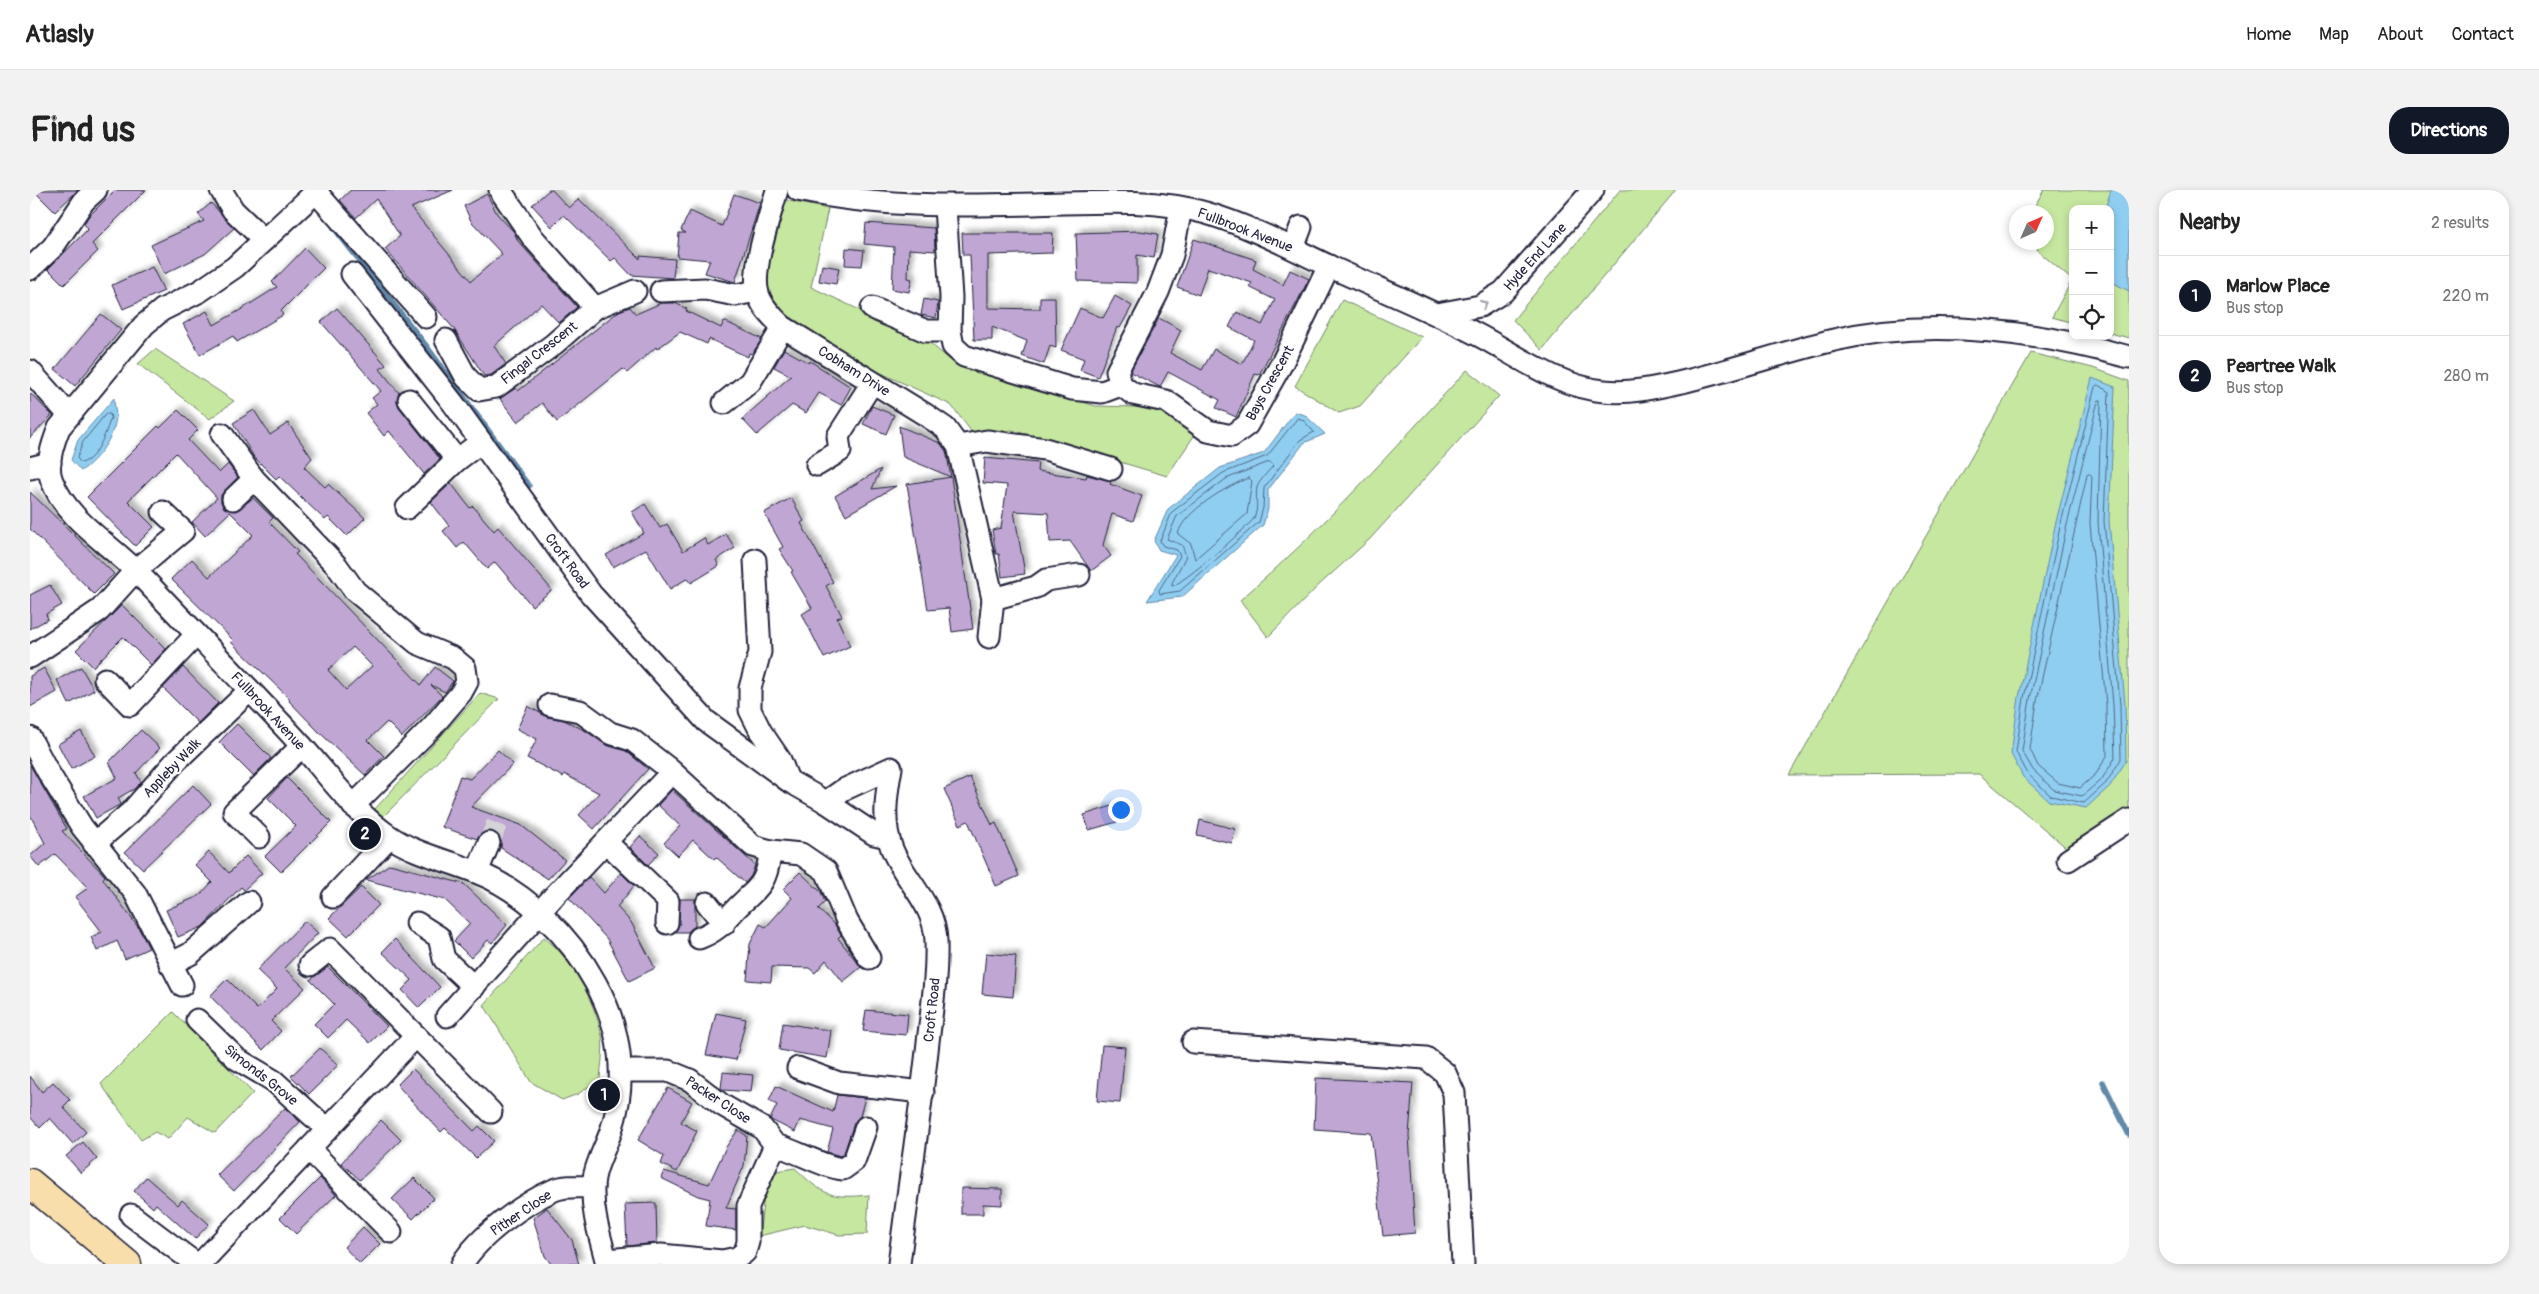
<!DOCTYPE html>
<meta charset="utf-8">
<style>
body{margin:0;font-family:Pangolin,sans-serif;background:#f2f2f2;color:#222}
.controls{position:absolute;right:15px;top:15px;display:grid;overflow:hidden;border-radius:10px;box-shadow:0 2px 8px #0003}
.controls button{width:45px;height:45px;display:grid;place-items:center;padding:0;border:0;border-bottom:1px solid #e0e0e0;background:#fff;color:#222;font:25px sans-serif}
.compass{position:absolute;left:1979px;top:15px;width:45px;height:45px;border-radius:50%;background:#fff;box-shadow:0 2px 8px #0003;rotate:45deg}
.you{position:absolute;left:1090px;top:619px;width:18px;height:18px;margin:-12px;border:4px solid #fff;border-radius:50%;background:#1a73e8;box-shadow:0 0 0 8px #1a73e833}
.badge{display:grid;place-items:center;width:32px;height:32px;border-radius:50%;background:#111827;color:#fff;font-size:16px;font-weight:700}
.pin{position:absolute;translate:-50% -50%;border:2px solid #fff;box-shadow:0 1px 5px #0006}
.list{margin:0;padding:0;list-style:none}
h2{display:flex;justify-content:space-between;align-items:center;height:65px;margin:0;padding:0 20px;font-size:21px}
h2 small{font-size:16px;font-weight:400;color:#767676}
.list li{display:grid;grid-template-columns:32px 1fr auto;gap:15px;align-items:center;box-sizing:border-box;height:80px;padding:0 20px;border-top:1px solid #e0e0e0}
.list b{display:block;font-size:19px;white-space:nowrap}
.list p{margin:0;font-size:16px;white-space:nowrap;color:#767676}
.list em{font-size:16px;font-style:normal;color:#767676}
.icon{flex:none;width:28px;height:28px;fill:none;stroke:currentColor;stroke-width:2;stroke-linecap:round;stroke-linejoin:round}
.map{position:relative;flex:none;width:2099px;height:1074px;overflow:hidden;border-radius:20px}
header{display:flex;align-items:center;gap:30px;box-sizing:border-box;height:70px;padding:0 25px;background:#fff;border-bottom:1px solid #e0e0e0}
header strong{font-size:24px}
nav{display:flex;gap:28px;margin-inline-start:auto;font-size:18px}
.intro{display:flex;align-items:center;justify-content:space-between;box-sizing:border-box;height:120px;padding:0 30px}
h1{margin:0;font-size:35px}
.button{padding:12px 22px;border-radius:20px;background:#111827;color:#fff;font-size:18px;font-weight:700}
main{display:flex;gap:30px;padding:0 30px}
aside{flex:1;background:#fff;border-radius:20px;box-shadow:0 2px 8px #0003}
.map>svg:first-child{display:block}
.green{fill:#c6e7a0;stroke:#74846e}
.water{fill:#90cef1;stroke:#6489a8}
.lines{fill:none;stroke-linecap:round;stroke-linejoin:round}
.shore{stroke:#4e6784;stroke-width:1}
.stream{stroke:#6489a8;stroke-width:5.5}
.building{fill:#bfa6d3;stroke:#22223b;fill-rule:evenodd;filter:url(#shadow)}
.minor-tunnel{stroke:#d3d3d8;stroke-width:21;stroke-dasharray:21 11;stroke-linecap:butt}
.minor-casing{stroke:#22223b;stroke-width:25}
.major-casing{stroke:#22223b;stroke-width:31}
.minor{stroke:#fff;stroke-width:21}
.major{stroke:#f8deab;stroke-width:28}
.oneway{stroke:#9c9ca7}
.labels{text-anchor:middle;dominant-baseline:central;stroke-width:4.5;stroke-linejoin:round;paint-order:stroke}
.street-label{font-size:14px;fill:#22223b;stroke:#fff}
</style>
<header>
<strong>Atlasly</strong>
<nav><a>Home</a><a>Map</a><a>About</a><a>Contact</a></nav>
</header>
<div class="intro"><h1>Find us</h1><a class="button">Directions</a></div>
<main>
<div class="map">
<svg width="2099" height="1074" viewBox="0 0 2099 1074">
<defs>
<filter id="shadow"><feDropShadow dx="4.5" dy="-4.5" stdDeviation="2.5" flood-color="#0004"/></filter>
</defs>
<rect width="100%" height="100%" fill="#fff"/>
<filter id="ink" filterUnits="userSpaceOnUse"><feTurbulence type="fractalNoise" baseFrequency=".02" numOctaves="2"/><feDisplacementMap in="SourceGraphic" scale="10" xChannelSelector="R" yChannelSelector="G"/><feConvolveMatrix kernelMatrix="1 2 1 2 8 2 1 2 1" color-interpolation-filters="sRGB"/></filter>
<g filter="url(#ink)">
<g class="green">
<path d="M1590 0H1646L1512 160 1483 130Z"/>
<path d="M2014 0H2099V148L2080 143V19H2043V133L2022 127 2042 90 2008 61 2006 53 2016 52V22H2001Z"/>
<path d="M754 10 798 19 781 97 900 153 926 175 1066 216 1105 217 1139 224 1166 243 1137 286 982 240 944 245 921 215 840 178 756 124 731 92Z"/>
<path d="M1312 110 1392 147 1330 216 1309 223 1265 196Z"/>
<path d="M125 159 204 211 180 229 108 174Z"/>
<path d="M2001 163 2063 178 2099 191V622L2039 660 1949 584 1759 585Z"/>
<path d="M1437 180 1469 206 1340 349 1288 396 1238 447 1210 410C1293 340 1363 259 1437 180Z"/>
<path d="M450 503 469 509 352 628 344 620Z"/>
<path d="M514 747C543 770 564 810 572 846 574 859 571 876 570 889L548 904 532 910 501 892 454 815Z"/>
<path d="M143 822 223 903 185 943 158 927 138 949 125 942 111 950 71 894Z"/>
<path d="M765 978C793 1005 800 1009 839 1005L837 1044 809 1045 775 1035 729 1046 734 1007 747 981Z"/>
</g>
<g class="water">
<path d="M2081 0H2099V101L2080 91V19H2075Z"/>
<path d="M2062 188 2085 197 2079 331 2095 514 2096 571 2080 596 2056 618 2019 611 1993 587 1981 564 1989 507 2025 336Z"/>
<path d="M84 208C84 214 86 222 86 228 83 249 68 269 51 281L41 270 48 250Z"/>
<path d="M1265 222 1275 225 1295 244 1274 253 1238 300V319L1233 335 1152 407 1117 411 1146 365 1129 360 1124 351 1138 319 1190 278 1234 263Z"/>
</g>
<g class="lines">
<g class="shore">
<path d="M2068 195 2079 202 2074 331 2090 515 2091 569 2076 593 2054 613 2021 606 1998 584 1986 562 1994 508 2030 337 2065 197Z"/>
<path d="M2071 210 2068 332 2083 515 2085 568 2072 589 2052 606 2024 600 2003 580 1992 561 2000 509 2036 339 2068 211Z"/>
<path d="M76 224H80L81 228C75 243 68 269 51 273L47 268 53 252Z"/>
<path d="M1268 228 1273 230 1284 242 1270 250 1234 298 1233 318 1229 332 1150 401 1130 404 1129 400 1150 366 1147 360 1133 356 1130 351 1142 322 1193 283 1237 266Z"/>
<path d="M1240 272 1243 276C1238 282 1230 290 1227 297 1225 307 1229 318 1224 328 1219 337 1149 396 1142 396V393L1156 366 1152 355 1137 349 1147 326 1196 289Z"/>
<path d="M2060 284 2062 286 2060 333 2076 515 2077 566 2066 584 2050 598 2028 593 2008 576 2000 559 2007 511 2057 285Z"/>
<path d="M1219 288 1222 291 1217 324 1165 369 1161 354 1148 344C1153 322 1198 295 1219 288Z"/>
</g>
<g class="stream">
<path d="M304 38 398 158 499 296"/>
<path d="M2073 892 2099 945"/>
</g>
</g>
<g class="building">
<path d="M3 0H48L25 22Z"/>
<path d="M85 0H116L62 54 68 61 34 95 18 79 58 39 54 34 58 27Z"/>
<path d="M321 0H423L381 18 441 91 472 64 441 31 434 16 457 4 467 24 484 42 488 51 547 117 529 133 511 114 464 156 476 174 461 185 454 186 424 139 355 59 370 46 346 9 326 28 310 10Z"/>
<path d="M519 0H522L539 18 549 9 610 69V66L645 69 643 88 601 85 585 68 581 71 534 25 522 37 502 15Z"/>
<path d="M704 4 730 13 705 92 675 83 680 70 647 67 649 43H656L651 40 660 21 692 36Z"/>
<path d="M181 13 204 38 175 64 134 84 121 55 174 31 168 24Z"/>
<path d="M836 33 904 38 905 61 879 59 878 88 882 89 879 102 862 99 864 57 834 54Z"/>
<path d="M1110 41 1128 44 1124 68 1107 65V93L1048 91 1046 43Z"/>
<path d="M932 43H1023L1022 63 958 65V118L1010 119V107H1025L1026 158 1020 156 1014 174 992 166 997 151 962 137V150H944L940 65H933Z"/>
<path d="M1164 49 1226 70 1223 79 1253 95 1260 80 1279 89 1229 185 1225 184 1206 227 1186 218 1190 210 1138 182 1130 197 1100 182 1129 128 1151 140 1140 163 1172 180 1184 159 1212 174 1224 150 1199 137 1207 122 1232 135 1245 110 1219 97 1222 93 1178 78 1169 105 1147 97Z"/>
<path d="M275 58 294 78 251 121 253 125 207 152 203 146 170 165 153 134 177 121 184 135 212 119 247 97 242 92Z"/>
<path d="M816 58 834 60 832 76 815 75Z"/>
<path d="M792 75 809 78 806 94 789 91Z"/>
<path d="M122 77 134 101 93 119 82 95Z"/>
<path d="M1085 106 1102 116 1090 138 1087 137 1068 187 1050 180 1054 169 1031 160 1050 118 1073 128Z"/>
<path d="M894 109 908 112 906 128 891 125Z"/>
<path d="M631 113H645L657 119 656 121 691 138 694 131 732 149 722 164 719 163 718 167 679 149 677 154 650 142 627 159 626 157 597 183 593 179 527 232 512 213 488 232 472 212 470 208 486 198 488 201 589 121 600 117 606 124Z"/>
<path d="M307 118 356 175 350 179 369 203 367 211 369 217 410 269 394 284 359 241 354 246 336 223 347 214 342 208 351 201 291 132Z"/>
<path d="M71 124 91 140 45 196 25 179Z"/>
<path d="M754 159 779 173 780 171 821 197 811 215 789 203 776 223 762 215 727 245 712 229 761 186 744 177Z"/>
<path d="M0 203 22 225 0 248Z"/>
<path d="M842 216 864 225 856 244 833 234Z"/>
<path d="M148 220 168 240 158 250 189 283 198 274 208 287 191 305V312L194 318 206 321 223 308 243 328 239 332 268 362 265 364 391 495 405 477 423 491 415 502 401 495 412 506 372 547 357 532 338 550 354 566 335 585 289 542 259 511 260 509 201 452 203 450 141 389 162 369 179 387 223 345 200 322 175 346 162 332 187 308 146 263 98 311 124 337 105 356 57 307 128 236 130 238ZM323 457 342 476 316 500 298 480Z"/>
<path d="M224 220 240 245 258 233 282 268 274 277 295 297 298 294 335 328 317 346 298 327 295 330 249 286 246 289 224 267 203 233Z"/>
<path d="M869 236 910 253 916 261 921 287 873 267Z"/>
<path d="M955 268 1008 273 1007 281 1056 288 1057 285 1081 291 1080 294 1112 306 1103 331 1082 324 1073 355 1081 366 1061 381 1040 351 1020 352 1018 323 984 321 995 384 972 387 969 364H966L962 340 971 338 977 295 953 293Z"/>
<path d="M851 279 842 299 866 296 816 325 805 306Z"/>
<path d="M921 287 943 439 922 442 919 418 898 420 877 294Z"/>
<path d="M421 293 440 318 443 316 464 341 468 337 522 400 502 416 465 372 457 379 434 352 427 358 413 341 419 336 401 312Z"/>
<path d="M0 302 84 384 64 404 0 339Z"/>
<path d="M761 308 774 331 771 333 803 392 796 396 812 426 807 428 820 456 794 468 772 424 782 418 761 382 763 381 749 359 753 357 734 323Z"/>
<path d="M615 314 630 338 637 334 653 361 674 348 678 355 696 344 705 358 686 370 689 376 661 393 658 388 640 399 616 359 583 377 576 365 614 343 602 322Z"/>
<path d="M20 395 32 415 16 424 18 429 0 439V405Z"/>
<path d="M92 415 136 459 121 475 93 447 63 477 46 460Z"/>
<path d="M51 477 64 500 39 514 27 490Z"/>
<path d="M153 477 188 513 168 533 133 498Z"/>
<path d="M14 478 27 502 0 517V486Z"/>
<path d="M498 516 517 527 534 530 556 541 576 555 596 561 618 579 564 639 549 625 569 603 534 584 533 587 497 568 507 549 487 539Z"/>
<path d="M207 534 241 568 223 586 189 552Z"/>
<path d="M111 540 130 558 106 583 111 592 104 599 88 608 91 614 66 628 54 606 87 588 79 572Z"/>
<path d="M51 541 65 566 41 579 28 554Z"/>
<path d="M468 560 483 574 441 617 491 635 535 670 518 689 471 658V651L464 642 452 643 447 649 412 637 430 586 440 589Z"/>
<path d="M0 575 37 639 32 641 75 686 73 689 108 737 119 758 95 769 87 751 67 761 61 747 72 742 45 707 58 698 25 664 9 677 0 666 15 653 0 625Z"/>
<path d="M940 587 962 635 966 633 989 686 966 696 938 631 930 635 914 599Z"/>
<path d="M257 588 301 632 251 682 235 666 266 636 238 608Z"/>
<path d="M163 595 181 614 113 679 95 662Z"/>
<path d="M642 600 725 675 721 686 715 693 686 667 684 669 663 650 648 666 634 653 650 636 628 615Z"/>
<path d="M1082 616 1087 632 1059 640 1054 625Z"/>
<path d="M1170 630 1205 639 1202 653 1167 645Z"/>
<path d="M610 646 629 663 618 675 600 657Z"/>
<path d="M179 662 199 683 216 666 232 683 214 700 211 697 172 737 148 747 136 720 169 706 182 692 165 675Z"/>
<path d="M360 674 434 694 477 735 462 753 458 750 441 768 424 751 440 734 415 710 336 690Z"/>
<path d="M770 682 791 702 795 712 788 719 805 735 811 745 808 748 831 777 813 792 796 770 785 783 779 778 742 777 741 792 717 790 720 754 730 734 736 737 762 708 753 699Z"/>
<path d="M591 683 604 696 587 717 601 732 625 778 599 791 577 749 539 708 559 687 574 703Z"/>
<path d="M331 697 349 715 318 746 299 728Z"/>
<path d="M650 709H665V736L658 742H645L649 734Z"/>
<path d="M275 731 288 743 254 778 275 798 241 831 251 841 233 860 180 806 197 789 227 819 247 799 227 780Z"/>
<path d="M365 749 410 797 389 818 372 800 382 790 352 762Z"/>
<path d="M956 763 986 766 983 807 952 804Z"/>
<path d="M298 777 357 836 340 853 316 830 298 848 284 834 304 814 280 790Z"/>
<path d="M836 820 878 824 876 845 833 841Z"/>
<path d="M686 823 716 829 706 870 676 865Z"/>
<path d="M753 833 801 841 797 868 749 860Z"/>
<path d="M1072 855 1095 857 1090 913 1067 911Z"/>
<path d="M290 858 308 875 279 904 261 886Z"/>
<path d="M383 879 444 941 449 936 464 951 446 968 415 938 411 942 367 895Z"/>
<path d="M693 882 723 885 721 902 693 900 691 898Z"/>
<path d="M0 886 12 902 23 892 40 910 33 917 56 942 43 954 20 928 10 938 0 927Z"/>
<path d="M1286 888 1383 893 1379 945 1385 1043 1353 1046 1341 943 1284 939Z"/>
<path d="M746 896 803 922 807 905 835 908 830 926 824 933 814 963 810 966 797 962 803 939 770 930 765 942 743 931 740 929 747 915 739 911Z"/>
<path d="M638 898 662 912 651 932 667 941 647 982 631 974 634 966 608 950Z"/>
<path d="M255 918 270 932 204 1001 187 985Z"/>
<path d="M351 930 371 950 330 990 311 973Z"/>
<path d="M708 940 717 946 714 976 696 1018 706 1019V1040L676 1036 680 1009 668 1006 631 988 634 981 679 994 696 957Z"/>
<path d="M53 952 67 969 51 983 36 966Z"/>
<path d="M116 987 148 1015 152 1010 179 1034 165 1049 126 1014 123 1018 104 1001Z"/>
<path d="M290 988 306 1005 266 1044 250 1028Z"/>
<path d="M384 988 404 1008 383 1029 362 1009Z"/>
<path d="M931 998 972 999V1015L953 1014V1024H931Z"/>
<path d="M626 1013 627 1053 597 1056 595 1014Z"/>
<path d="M517 1018 542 1050 549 1074H521L515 1066 503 1028Z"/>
<path d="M333 1037 350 1054 330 1074 314 1057Z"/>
</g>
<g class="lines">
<path class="minor-tunnel" d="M459 653 469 628"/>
<g class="minor-casing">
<g id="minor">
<path d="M191 0 203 20 234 50"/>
<path d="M288 0 205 77 170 101 132 120 114 135 29 238C23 253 15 275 22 291 38 331 79 353 108 383 162 440 218 497 271 555 300 587 324 622 359 646 385 664 417 670 446 682 495 701 540 746 565 792 591 838 598 890 581 941 575 959 563 979 563 998 562 1025 571 1049 577 1074"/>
<path d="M470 0 503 48 565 118"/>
<path d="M747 0C740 26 723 74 727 99 729 114 742 127 753 137L896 225 915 238 928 256 963 409 959 447"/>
<path d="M768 0C846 17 924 16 1003 14 1060 13 1119 7 1176 23 1220 36 1261 58 1303 78 1351 100 1401 120 1448 145 1488 166 1529 197 1574 201 1602 204 1629 197 1656 191 1706 179 1754 162 1804 150 1901 127 2004 141 2099 167"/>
<path d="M286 2 396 127"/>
<path d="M915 17 921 107 920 141 923 156 934 166 1042 199 1072 202 1091 195"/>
<path d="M1151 18 1142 65 1128 102 1087 181 1091 195 1103 204 1136 211 1178 241 1202 246 1217 235 1252 173 1299 76"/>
<path d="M1263 58 1271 37"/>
<path d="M0 79 23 57 54 11 66 0"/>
<path d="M322 84 423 213 561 404 676 531 759 591 796 612 844 644 858 647"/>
<path d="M631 101 675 99 706 105 727 101"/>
<path d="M842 118 896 141H920"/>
<path d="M1407 124 1450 116 1473 102 1563 0"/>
<path d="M416 150 436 187 449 200 466 197 524 154 565 118 605 101"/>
<path d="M0 181 39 225"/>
<path d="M379 210 427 270"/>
<path d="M694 213 720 192 753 137"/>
<path d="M192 244 224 289 307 376 325 401 387 453 423 468 435 478 437 492 431 503 402 537 323 616"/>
<path d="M928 256 957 251 1015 259 1081 279"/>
<path d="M787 275 810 261 808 246 842 193"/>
<path d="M0 278 20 273"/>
<path d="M203 309 224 289"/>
<path d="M377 318 427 270 451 252"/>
<path d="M725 370 730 462 720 498V520L731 542 750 570 758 590"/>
<path d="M963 409 1006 397 1016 390 1049 385"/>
<path d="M0 467 70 420 105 381 153 341 133 322"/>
<path d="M75 489 100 515 166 445"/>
<path d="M520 515 550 521 580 543 602 550 638 578 723 656 741 661 771 664 796 681 817 731 839 768"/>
<path d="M0 548 18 582 52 637 105 703 152 795"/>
<path d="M796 612 813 600 861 578C856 605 852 633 862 659 875 691 905 714 906 751 907 785 902 819 898 852 890 927 878 1000 869 1074"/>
<path d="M229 647 204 622 272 556"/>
<path d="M576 652 638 711 637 733"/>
<path d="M64 654 101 622 145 572 219 501"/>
<path d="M2038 670 2099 630"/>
<path d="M447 682 459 653"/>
<path d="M303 707 359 647"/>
<path d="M677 713 694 734"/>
<path d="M387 733 409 747 414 769 444 797"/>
<path d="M669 748C693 739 696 727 714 711 722 703 729 699 734 688 738 680 739 670 741 661"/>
<path d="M140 774 160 764 219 712"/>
<path d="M280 775 300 759 461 922"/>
<path d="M417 826 526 704 642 582"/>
<path d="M167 830 207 869 244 891 297 939"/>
<path d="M1163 852 1396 868 1415 883 1424 903 1433 1074"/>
<path d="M768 878 809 893 893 902"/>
<path d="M745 955C767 961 793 977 813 979L824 971 836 937"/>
<path d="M279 959 361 1042"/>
<path d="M101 1025 166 1074"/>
<path d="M577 1070 631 1065 692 1071 707 1068 715 1062 718 1052V1016L745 955 732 938 692 915 660 890 638 881H592"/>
<path d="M170 1074 386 846"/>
<path d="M432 1074C449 1046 494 1013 524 1000 536 995 551 997 563 997"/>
</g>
</g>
<g class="major-casing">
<path id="major" d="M0 993 97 1074"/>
</g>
<use href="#minor" class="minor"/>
<use href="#major" class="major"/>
</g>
<defs><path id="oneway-chevron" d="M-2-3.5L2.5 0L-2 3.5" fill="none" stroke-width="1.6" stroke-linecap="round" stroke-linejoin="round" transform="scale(1.25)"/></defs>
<use class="oneway" href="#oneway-chevron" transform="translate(1454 114) rotate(-23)"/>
</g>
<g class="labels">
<g class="street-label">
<text transform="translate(1215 40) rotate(21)">Fullbrook Avenue</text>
<text transform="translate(1505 67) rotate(-48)">Hyde End Lane</text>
<text transform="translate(509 163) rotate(-38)">Fingal Crescent</text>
<text transform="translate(824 181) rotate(32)">Cobham Drive</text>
<text transform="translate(1240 193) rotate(-61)">Bays Crescent</text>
<text transform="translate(537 371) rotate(54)">Croft Road</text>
<text transform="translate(238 521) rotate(47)">Fullbrook Avenue</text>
<text transform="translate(142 578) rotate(-46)">Appleby Walk</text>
<text transform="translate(902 820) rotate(-84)">Croft Road</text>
<text transform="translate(231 885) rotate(38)">Simonds Grove</text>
<text transform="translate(688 910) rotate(33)">Packer Close</text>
<text transform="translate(491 1023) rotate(-34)">Pither Close</text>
</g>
</g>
</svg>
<div class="controls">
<button>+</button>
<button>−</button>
<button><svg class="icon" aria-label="locate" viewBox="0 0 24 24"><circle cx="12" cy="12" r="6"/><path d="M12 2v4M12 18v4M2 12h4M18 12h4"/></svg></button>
</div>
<svg class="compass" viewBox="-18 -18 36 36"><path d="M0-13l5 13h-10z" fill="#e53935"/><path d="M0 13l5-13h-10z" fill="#767676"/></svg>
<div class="you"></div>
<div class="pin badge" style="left:574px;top:905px">1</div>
<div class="pin badge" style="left:335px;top:644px">2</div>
</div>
<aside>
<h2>Nearby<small>2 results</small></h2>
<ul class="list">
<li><span class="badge">1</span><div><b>Marlow Place</b><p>Bus stop</p></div><em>220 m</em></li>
<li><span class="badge">2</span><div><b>Peartree Walk</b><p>Bus stop</p></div><em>280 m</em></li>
</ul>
</aside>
</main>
